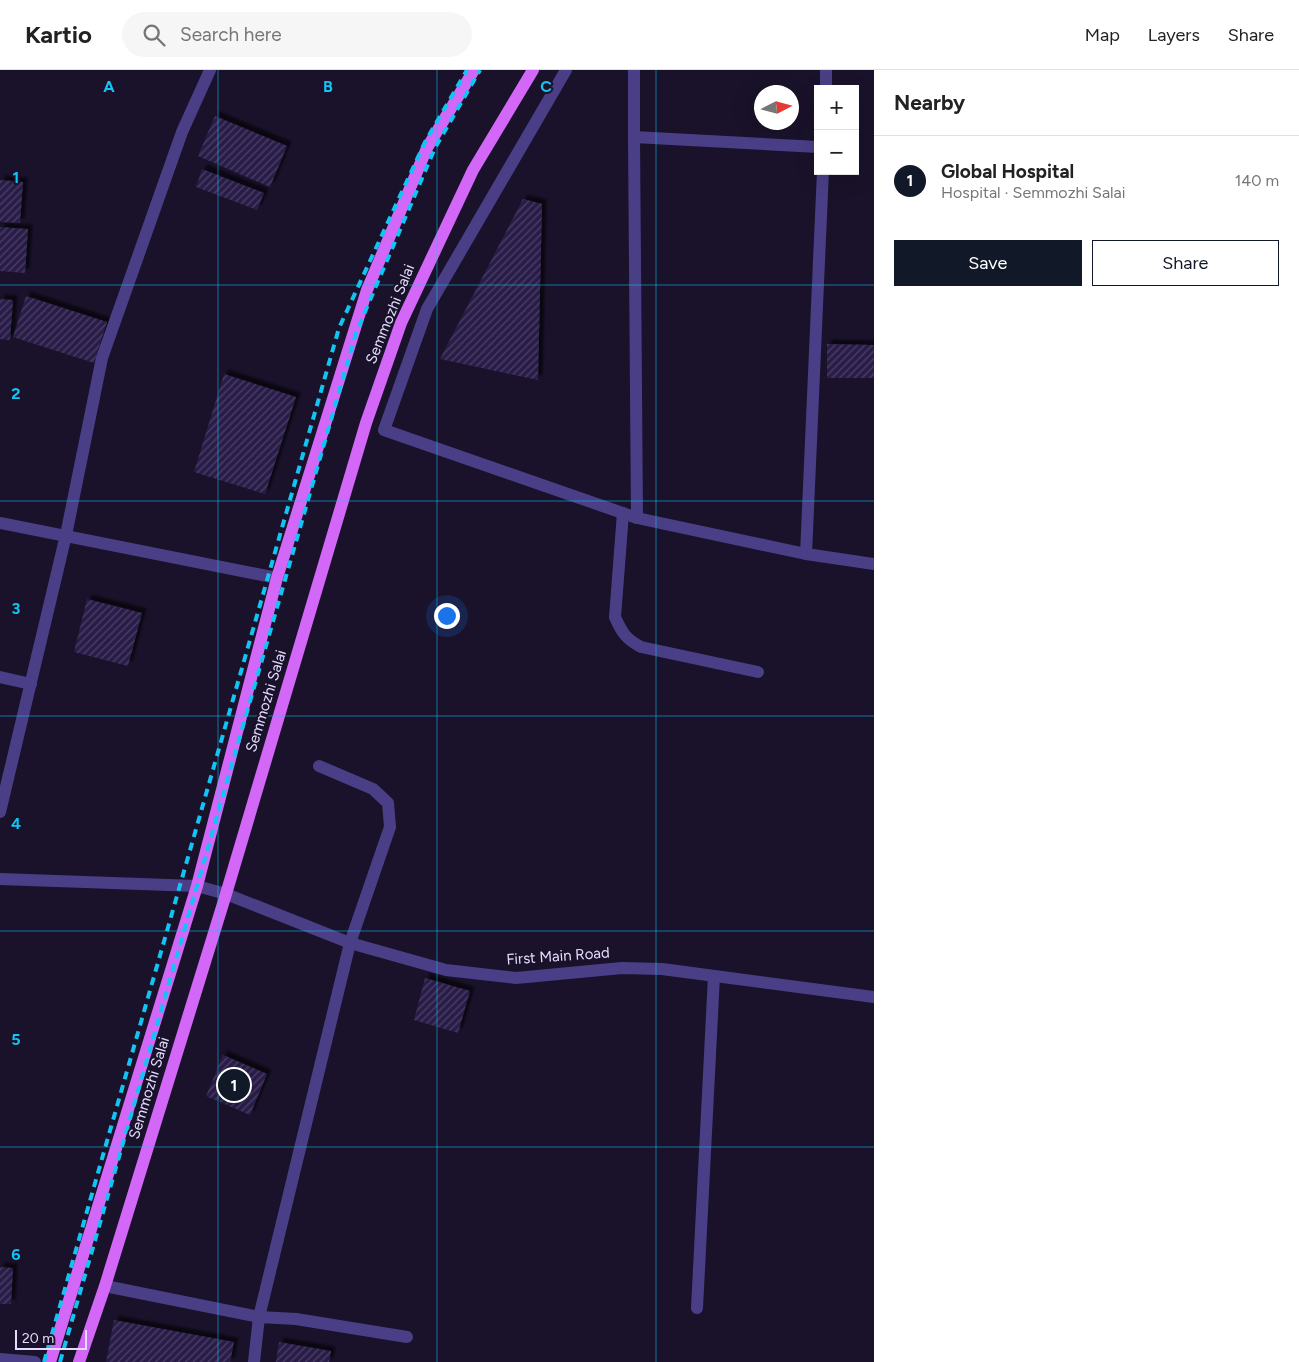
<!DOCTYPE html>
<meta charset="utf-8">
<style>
body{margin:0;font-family:Figtree,sans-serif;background:#f6f6f6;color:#222}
.controls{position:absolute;right:15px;top:15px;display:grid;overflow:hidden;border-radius:0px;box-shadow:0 5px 20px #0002}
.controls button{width:45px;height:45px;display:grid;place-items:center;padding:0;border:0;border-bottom:1px solid #e0e0e0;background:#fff;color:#222;font:25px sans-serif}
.compass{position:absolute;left:754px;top:15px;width:45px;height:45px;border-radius:50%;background:#fff;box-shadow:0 5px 20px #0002;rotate:84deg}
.scale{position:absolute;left:15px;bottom:12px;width:72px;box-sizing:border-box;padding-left:5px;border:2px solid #e4dcfd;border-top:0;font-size:14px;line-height:18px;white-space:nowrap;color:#e4dcfd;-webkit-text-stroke:4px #19122a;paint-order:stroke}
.you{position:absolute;left:446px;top:545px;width:18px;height:18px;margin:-12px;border:4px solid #fff;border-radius:50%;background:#1a73e8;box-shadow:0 0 0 8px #1a73e833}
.badge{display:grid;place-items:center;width:32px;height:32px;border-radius:50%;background:#111827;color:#fff;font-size:16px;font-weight:700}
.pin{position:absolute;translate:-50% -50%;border:2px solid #fff;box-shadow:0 1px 5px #0006}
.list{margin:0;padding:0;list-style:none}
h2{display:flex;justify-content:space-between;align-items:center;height:65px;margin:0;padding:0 20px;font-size:21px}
h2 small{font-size:16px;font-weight:400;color:#767676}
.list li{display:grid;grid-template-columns:32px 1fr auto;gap:15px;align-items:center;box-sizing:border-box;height:90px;padding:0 20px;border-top:1px solid #e0e0e0}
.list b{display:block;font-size:19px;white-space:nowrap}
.list p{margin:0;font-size:16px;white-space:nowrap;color:#767676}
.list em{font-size:16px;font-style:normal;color:#767676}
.actions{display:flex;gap:10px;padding:15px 20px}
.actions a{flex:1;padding:11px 0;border:1px solid #111827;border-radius:0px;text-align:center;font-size:18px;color:#111827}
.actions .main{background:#111827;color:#fff}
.icon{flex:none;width:28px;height:28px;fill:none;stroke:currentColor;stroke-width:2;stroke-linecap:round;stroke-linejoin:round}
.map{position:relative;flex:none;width:874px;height:1292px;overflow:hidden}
header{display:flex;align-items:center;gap:30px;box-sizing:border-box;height:70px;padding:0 25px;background:#fff;border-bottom:1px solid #e0e0e0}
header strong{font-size:24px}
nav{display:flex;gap:28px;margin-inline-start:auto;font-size:18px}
.search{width:350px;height:45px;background:#f6f6f6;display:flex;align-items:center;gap:12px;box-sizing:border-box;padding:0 18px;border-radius:28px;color:#767676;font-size:19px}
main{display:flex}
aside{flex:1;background:#fff}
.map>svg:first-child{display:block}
.building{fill:url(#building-hatch);filter:url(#shadow)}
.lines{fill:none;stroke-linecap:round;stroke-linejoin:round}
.minor{stroke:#4a3f86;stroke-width:12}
.major{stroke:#d368f8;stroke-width:12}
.rail{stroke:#11c4f4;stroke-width:4;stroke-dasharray:8 6;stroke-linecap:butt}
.grid{fill:none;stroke:#11c4f4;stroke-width:1;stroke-opacity:0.55}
.labels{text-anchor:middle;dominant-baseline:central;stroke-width:4;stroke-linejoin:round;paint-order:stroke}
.street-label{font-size:15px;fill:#e4dcfd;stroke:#19122a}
.grid-label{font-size:16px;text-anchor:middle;font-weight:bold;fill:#11c4f4;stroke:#19122a;stroke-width:4;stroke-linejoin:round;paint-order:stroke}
</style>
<header>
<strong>Kartio</strong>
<div class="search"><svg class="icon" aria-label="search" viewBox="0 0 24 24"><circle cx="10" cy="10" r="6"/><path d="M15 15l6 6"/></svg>Search here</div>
<nav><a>Map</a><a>Layers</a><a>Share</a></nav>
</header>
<main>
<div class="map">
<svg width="874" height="1292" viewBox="0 0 874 1292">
<defs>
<pattern id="building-hatch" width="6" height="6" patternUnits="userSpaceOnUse" patternTransform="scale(1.25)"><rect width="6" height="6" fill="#2c1f4a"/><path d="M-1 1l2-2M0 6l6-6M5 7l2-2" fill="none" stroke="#4a3f65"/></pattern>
<filter id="shadow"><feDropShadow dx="4.5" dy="-4.5" stdDeviation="1" flood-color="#0009"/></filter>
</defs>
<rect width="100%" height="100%" fill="#19122a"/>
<g class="building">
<path d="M215 46 287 76 270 117 198 86Z"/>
<path d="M202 99 264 123 257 140 196 117Z"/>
<path d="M0 110 23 112 20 153 0 152Z"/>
<path d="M523 129 542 134 538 310 440 289Z"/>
<path d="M0 157 28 159 25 203 0 201Z"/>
<path d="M26 226 107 252 94 293 13 267Z"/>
<path d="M0 229 13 230 10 270 0 269Z"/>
<path d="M827 274 874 275V308H827Z"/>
<path d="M224 304 296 327 265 424 194 402Z"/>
<path d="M87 529 142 543 128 596 74 582Z"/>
<path d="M425 908 470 921 458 963 414 950Z"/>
<path d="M223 985 267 1004 250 1045 206 1026Z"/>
<path d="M0 1197 13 1198 11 1234H0Z"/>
<path d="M114 1250 234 1272 230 1292H106Z"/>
<path d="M279 1272 331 1281 329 1292H276Z"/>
</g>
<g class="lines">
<g class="minor">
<path d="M566 0 427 239 384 360 637 448 634 67V0"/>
<path d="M826 19V0"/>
<path d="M634 67 818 77"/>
<path d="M623 443 615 547C622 563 626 569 641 577L758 602"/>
<path d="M637 448 806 484 874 494"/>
<path d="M0 453 277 508"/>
<path d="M806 484 823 101"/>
<path d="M0 607 31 614"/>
<path d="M0 742 66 465 102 288 182 62 210 0"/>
<path d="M0 809 197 816 226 824 350 873 446 900 516 908 622 898 662 899 874 927"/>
<path d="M105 1216 259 1247 296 1249 407 1267"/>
<path d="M697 1238 714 906"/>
<path d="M0 1289 35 1292"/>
<path d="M254 1292 259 1247 350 873 390 757 388 733 373 719 319 696"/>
</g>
<g class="major">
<path d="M50 1292 197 816 277 508 367 220 427 78 474 0"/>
<path d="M79 1292 105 1216 226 824 366 353 401 253 473 100 533 0"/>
</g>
<g class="rail">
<path d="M44 1292 339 258 425 72 467 0"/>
<path d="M60 1292 356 263 435 78 480 0"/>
</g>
</g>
<path class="grid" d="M218 0V1292M437 0V1292M656 0V1292M0 215H874M0 431H874M0 646H874M0 861H874M0 1077H874"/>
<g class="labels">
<g class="street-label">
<text transform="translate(390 244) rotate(-68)">Semmozhi Salai</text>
<text transform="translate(266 631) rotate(-73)">Semmozhi Salai</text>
<text transform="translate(558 886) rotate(-4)">First Main Road</text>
<text transform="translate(149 1018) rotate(-73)">Semmozhi Salai</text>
</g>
</g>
<g class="grid-label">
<text x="109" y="22">A</text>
<text x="328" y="22">B</text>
<text x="546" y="22">C</text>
<text x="16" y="113">1</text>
<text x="16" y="329">2</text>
<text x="16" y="544">3</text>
<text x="16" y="759">4</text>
<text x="16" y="975">5</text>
<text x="16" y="1190">6</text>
</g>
</svg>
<div class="controls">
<button>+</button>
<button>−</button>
</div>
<svg class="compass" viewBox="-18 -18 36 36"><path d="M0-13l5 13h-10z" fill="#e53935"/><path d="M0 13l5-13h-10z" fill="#767676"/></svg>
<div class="scale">20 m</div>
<div class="you"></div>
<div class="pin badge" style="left:234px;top:1015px">1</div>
</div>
<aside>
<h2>Nearby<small></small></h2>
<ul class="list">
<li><span class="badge">1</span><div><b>Global Hospital</b><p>Hospital · Semmozhi Salai</p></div><em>140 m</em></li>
</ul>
<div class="actions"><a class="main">Save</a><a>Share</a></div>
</aside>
</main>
